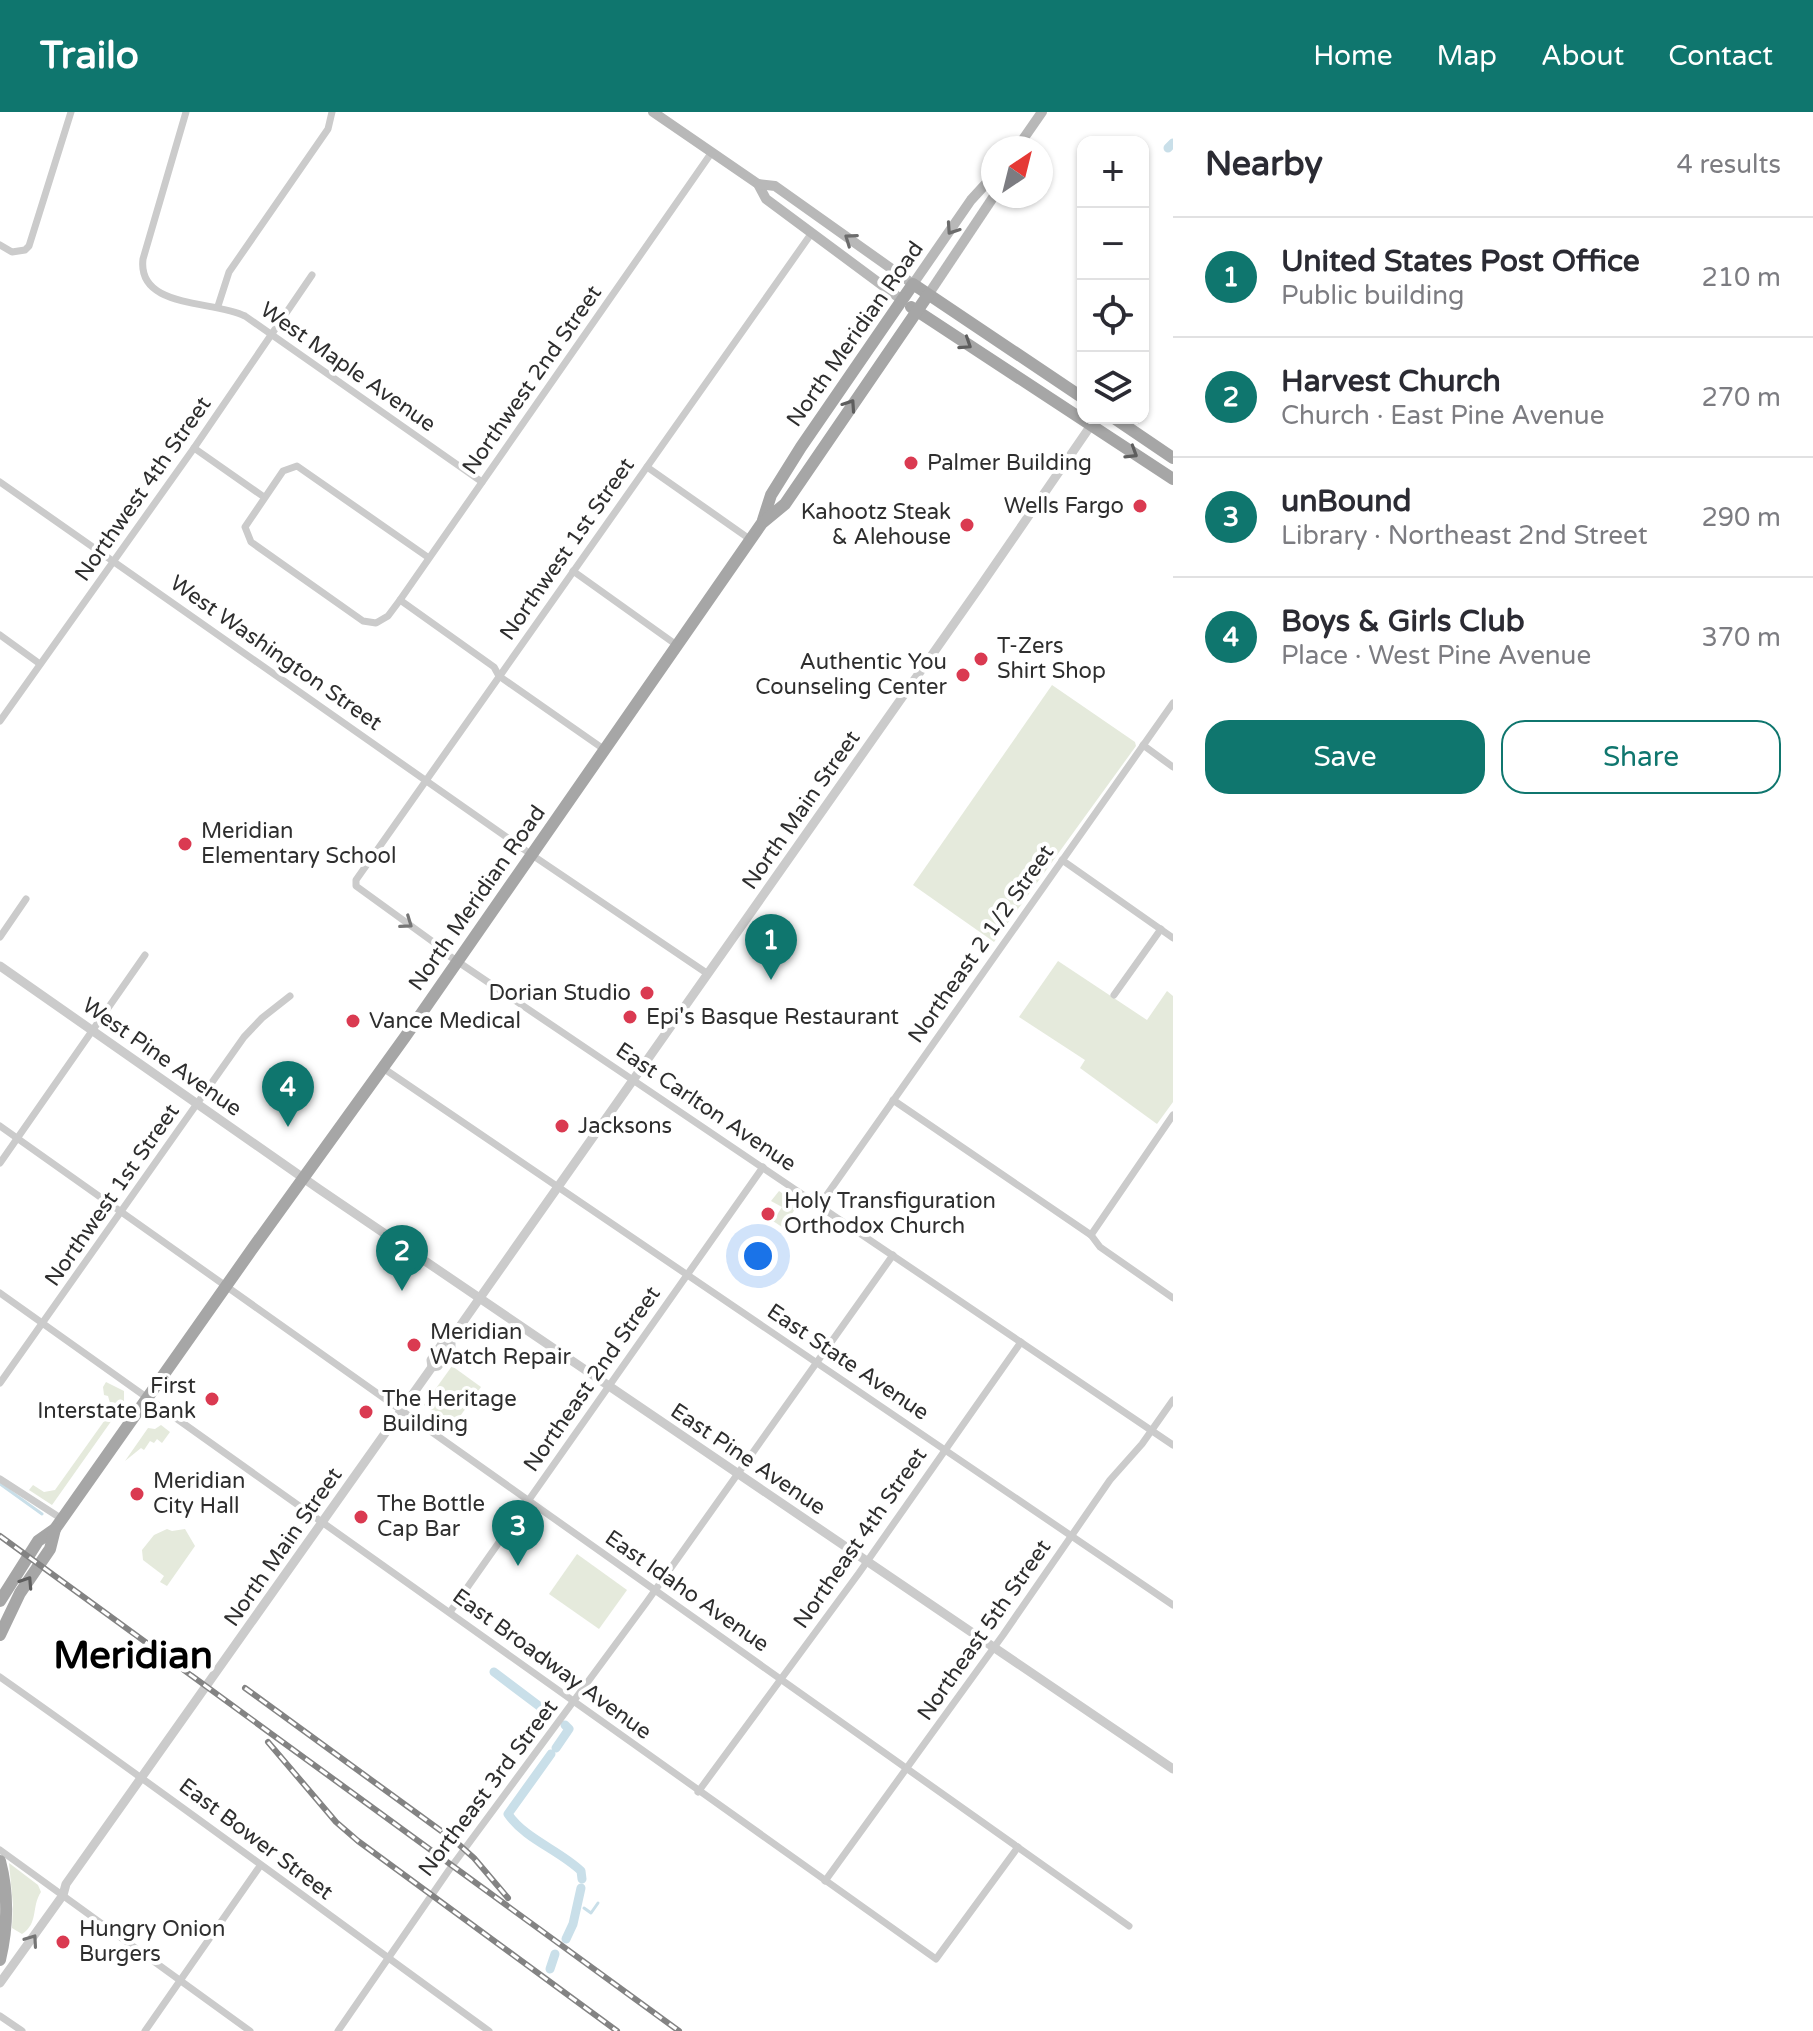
<!DOCTYPE html>
<meta charset="utf-8">
<style>
body{margin:0;font-family:"Varela Round",sans-serif;background:#f7f7f7;color:#2b2b33}
.controls{position:absolute;right:24px;top:24px;display:grid;overflow:hidden;border-radius:16px;box-shadow:0 2px 6px #0004}
.controls button{width:72px;height:72px;display:grid;place-items:center;padding:0;border:0;border-bottom:2px solid #e1e1e2;background:#fff;color:#2b2b33;font:40px sans-serif}
.compass{position:absolute;left:981px;top:24px;width:72px;height:72px;border-radius:50%;background:#fff;box-shadow:0 2px 6px #0004;rotate:35deg}
.you{position:absolute;left:758px;top:1144px;width:28px;height:28px;margin:-20px;border:6px solid #fff;border-radius:50%;background:#1a73e8;box-shadow:0 0 0 12px #1a73e833}
.badge{display:grid;place-items:center;width:52px;height:52px;border-radius:50%;background:#0f766e;color:#fff;font-size:26px;font-weight:700}
.pin{position:absolute;translate:-50% -66px;filter:drop-shadow(0 2px 4px #0008)}
.pin::after{content:'';position:absolute;top:42px;width:28px;height:24px;background:inherit;clip-path:polygon(0 0,100% 0,50% 100%)}
.list{margin:0;padding:0;list-style:none}
h2{display:flex;justify-content:space-between;align-items:center;height:104px;margin:0;padding:0 32px;font-size:34px}
h2 small{font-size:26px;font-weight:400;color:#7c7c81}
.list li{display:grid;grid-template-columns:52px 1fr auto;gap:24px;align-items:center;box-sizing:border-box;height:120px;padding:0 32px;border-top:2px solid #e1e1e2}
.list b{display:block;font-size:30px;white-space:nowrap}
.list p{margin:0;font-size:26px;white-space:nowrap;color:#7c7c81}
.list em{font-size:26px;font-style:normal;color:#7c7c81}
.actions{display:flex;gap:16px;padding:24px 32px}
.actions a{flex:1;padding:18px 0;border:2px solid #0f766e;border-radius:24px;text-align:center;font-size:28px;color:#0f766e}
.actions .main{background:#0f766e;color:#fff}
.icon{flex:none;width:44px;height:44px;fill:none;stroke:currentColor;stroke-width:2;stroke-linecap:round;stroke-linejoin:round}
.map{position:relative;flex:none;width:1173px;height:1919px;overflow:hidden}
header{display:flex;align-items:center;gap:48px;box-sizing:border-box;height:112px;padding:0 40px;background:#0f766e;color:#fff}
header strong{font-size:38px}
nav{display:flex;gap:44px;margin-inline-start:auto;font-size:28px}
main{display:flex}
aside{flex:1;background:#fff}
.map>svg:first-child{display:block}
.green{fill:#e5eadc}
.lines{fill:none;stroke-linecap:round;stroke-linejoin:round}
.stream{stroke:#c9dfe9;stroke-width:3}
.canal{stroke:#c9dfe9;stroke-width:9}
.minor{stroke:#cbcbcb;stroke-width:7}
.tertiary{stroke:#cbcbcb;stroke-width:9}
.secondary{stroke:#b8b8b8;stroke-width:10}
.primary{stroke:#a6a6a6;stroke-width:12}
.rail-casing{stroke:#838383;stroke-width:6}
.rail{stroke:#fff;stroke-width:3;stroke-dasharray:9;stroke-linecap:butt}
.oneway{stroke:#6c6c6c}
.oneway2{stroke:#5e5e5e}
.oneway3{stroke:#757575}
.poi-dot{fill:#da3a51;stroke:#fff;stroke-width:3}
.labels{text-anchor:middle;dominant-baseline:central;stroke-width:8;stroke-linejoin:round;paint-order:stroke}
.street-label{font-size:22px;fill:#2e2e2e;stroke:#fff}
.poi-label{font-size:22px;fill:#2e2e2e;stroke:#fff;text-anchor:start}
.town-label{font-size:38px;font-weight:bold;fill:#000;stroke:#fff}
</style>
<header>
<strong>Trailo</strong>
<nav><a>Home</a><a>Map</a><a>About</a><a>Contact</a></nav>
</header>
<main>
<div class="map">
<svg width="1173" height="1919" viewBox="0 0 1173 1919">
<rect width="100%" height="100%" fill="#fff"/>
<g class="green">
<path d="M1052 573 1135 630 1136 634 994 830 913 773Z"/>
<path d="M1058 849 1147 908 1167 879 1173 884V990L1157 1012 1080 956 1085 948 1019 905Z"/>
<path d="M779 1079 807 1098 796 1096 782 1115 773 1109 782 1095 771 1089Z"/>
<path d="M452 1254 481 1275 453 1314 424 1293Z"/>
<path d="M106 1270 124 1279V1291L52 1393 29 1378 33 1373 44 1380 55 1378 112 1298 108 1284 104 1283 103 1275Z"/>
<path d="M161 1313 170 1320 162 1331 157 1327 154 1331 150 1329 144 1338 141 1336 125 1349 148 1316 155 1317Z"/>
<path d="M167 1417 172 1419 185 1417 195 1434 167 1474 160 1470 164 1464 143 1448 142 1438 154 1423Z"/>
<path d="M577 1442 627 1478 599 1517 549 1482Z"/>
<path d="M9 1751 38 1773 41 1780C31 1795 39 1811 22 1822L12 1816 13 1793Z"/>
</g>
<g class="lines">
<g class="stream">
<path d="M0 1372 42 1402"/>
<path d="M584 1796 591 1801 598 1791"/>
</g>
<g class="canal">
<path d="M1168 36 1173 31"/>
<path d="M494 1560 547 1600"/>
<path d="M556 1636 569 1617 565 1613"/>
<path d="M551 1642 508 1702C525 1727 559 1738 581 1759L582 1767"/>
<path d="M566 1827 573 1812 581 1776"/>
<path d="M550 1857 555 1842"/>
</g>
<g class="minor">
<path d="M186 0 143 147C137 197 213 188 245 204L482 370"/>
<path d="M811 122 356 768V774L436 832 442 839 1173 1333"/>
<path d="M0 133 12 140 25 138 29 134 71 0"/>
<path d="M218 194 229 160 328 17 332 0"/>
<path d="M194 336 264 385"/>
<path d="M647 355 751 428"/>
<path d="M0 370 532 743 708 862"/>
<path d="M429 446 297 354 283 359 245 415 251 430 363 509 376 511 388 504 400 488 712 40"/>
<path d="M573 459 678 534"/>
<path d="M400 488 494 555 499 564 605 638"/>
<path d="M0 523 40 552"/>
<path d="M0 609 194 336 312 163"/>
<path d="M1143 633 1173 655"/>
<path d="M1062 748 1173 826"/>
<path d="M0 825 26 787"/>
<path d="M1114 883 1161 817"/>
<path d="M383 956 1173 1493"/>
<path d="M893 988 1091 1123 1100 1135 1173 1186"/>
<path d="M0 1014 1129 1814"/>
<path d="M0 1051 145 843"/>
<path d="M819 1094 1173 591"/>
<path d="M1091 1123 1173 1003"/>
<path d="M0 1181 936 1847 1018 1735"/>
<path d="M0 1271 244 925 262 906 290 884"/>
<path d="M0 1367 62 1407"/>
<path d="M450 1500 763 1055"/>
<path d="M0 1565C165 1681 326 1801 489 1919"/>
<path d="M698 1680 859 1461 1021 1230"/>
<path d="M0 1738 250 1919"/>
<path d="M825 1769 1003 1523 1110 1368 1142 1332 1173 1288"/>
<path d="M0 1904 22 1919"/>
<path d="M145 1919 260 1754"/>
<path d="M338 1919 449 1758 646 1491 893 1143"/>
</g>
<g class="tertiary">
<path d="M0 854 319 1077 1173 1657"/>
<path d="M432 1255 431 1248 444 1229 451 1227"/>
<path d="M0 1871 63 1783 66 1772 410 1286 432 1255 438 1254 451 1235V1227L979 476 1096 306"/>
</g>
<g class="secondary">
<path d="M653 0 758 72 766 87 902 188"/>
<path d="M1017 36 1042 0"/>
<path d="M758 72 775 74 913 172 971 88 993 64"/>
<path d="M928 183 994 84"/>
</g>
<g class="primary">
<path d="M911 195 1173 367"/>
<path d="M1114 306 1173 346"/>
<path d="M763 408 771 383 801 335 913 172 1083 286"/>
<path d="M0 1489 38 1429 55 1417 255 1133 405 925 762 411 785 392 928 183"/>
<path d="M0 1523 20 1481 50 1437 55 1417"/>
<path d="M0 1749C9 1783 8 1814 0 1848"/>
</g>
<g class="rail-casing">
<g id="rail">
<path d="M0 1424 679 1919"/>
<path d="M245 1576 455 1729 474 1746 508 1786"/>
<path d="M268 1630 336 1710 358 1729 617 1919"/>
</g>
</g>
<use href="#rail" class="rail"/>
</g>
<defs><path id="oneway-chevron" d="M-2-3.5L2.5 0L-2 3.5" fill="none" stroke-width="1.6" stroke-linecap="round" stroke-linejoin="round" transform="scale(2)"/></defs>
<g class="oneway">
<use href="#oneway-chevron" transform="translate(952 117) rotate(124)"/>
<use href="#oneway-chevron" transform="translate(850 127) rotate(-145)"/>
</g>
<g class="oneway2">
<use href="#oneway-chevron" transform="translate(966 232) rotate(33)"/>
<use href="#oneway-chevron" transform="translate(850 293) rotate(-56)"/>
<use href="#oneway-chevron" transform="translate(1132 341) rotate(32)"/>
<use href="#oneway-chevron" transform="translate(27 1470) rotate(-57)"/>
</g>
<g class="oneway3">
<use href="#oneway-chevron" transform="translate(407 811) rotate(35)"/>
<use href="#oneway-chevron" transform="translate(32 1828) rotate(-55)"/>
</g>
<g class="poi-dot">
<circle cx="911" cy="351" r="8"/>
<circle cx="1140" cy="394" r="8"/>
<circle cx="967" cy="413" r="8"/>
<circle cx="981" cy="547" r="8"/>
<circle cx="963" cy="563" r="8"/>
<circle cx="185" cy="732" r="8"/>
<circle cx="647" cy="881" r="8"/>
<circle cx="630" cy="905" r="8"/>
<circle cx="353" cy="909" r="8"/>
<circle cx="562" cy="1014" r="8"/>
<circle cx="768" cy="1102" r="8"/>
<circle cx="414" cy="1233" r="8"/>
<circle cx="212" cy="1287" r="8"/>
<circle cx="366" cy="1300" r="8"/>
<circle cx="137" cy="1382" r="8"/>
<circle cx="361" cy="1405" r="8"/>
<circle cx="63" cy="1830" r="8"/>
</g>
<g class="labels">
<g class="street-label">
<text transform="translate(855 222) rotate(-55)">North Meridian Road</text>
<text transform="translate(348 255) rotate(35)">West Maple Avenue</text>
<text transform="translate(532 268) rotate(-55)">Northwest 2nd Street</text>
<text transform="translate(143 377) rotate(-55)">Northwest 4th Street</text>
<text transform="translate(567 437) rotate(-55)">Northwest 1st Street</text>
<text transform="translate(276 541) rotate(35)">West Washington Street</text>
<text transform="translate(801 698) rotate(-55)">North Main Street</text>
<text transform="translate(477 786) rotate(-55)">North Meridian Road</text>
<text transform="translate(981 832) rotate(-55)">Northeast 2 1/2 Street</text>
<text transform="translate(162 945) rotate(35)">West Pine Avenue</text>
<text transform="translate(706 995) rotate(34)">East Carlton Avenue</text>
<text transform="translate(112 1083) rotate(-55)">Northwest 1st Street</text>
<text transform="translate(848 1250) rotate(34)">East State Avenue</text>
<text transform="translate(592 1267) rotate(-55)">Northeast 2nd Street</text>
<text transform="translate(748 1347) rotate(34)">East Pine Avenue</text>
<text transform="translate(860 1426) rotate(-55)">Northeast 4th Street</text>
<text transform="translate(283 1435) rotate(-55)">North Main Street</text>
<text transform="translate(687 1479) rotate(35)">East Idaho Avenue</text>
<text transform="translate(984 1518) rotate(-55)">Northeast 5th Street</text>
<text transform="translate(552 1552) rotate(36)">East Broadway Avenue</text>
<text transform="translate(488 1676) rotate(-53)">Northeast 3rd Street</text>
<text transform="translate(256 1727) rotate(37)">East Bower Street</text>
</g>
<g class="poi-label">
<text x="927" y="351">Palmer Building</text>
<text x="1124" y="394" text-anchor="end">Wells Fargo</text>
<text x="951" y="400" text-anchor="end">Kahootz Steak<tspan x="951" dy="25">&amp; Alehouse</tspan></text>
<text x="997" y="534">T-Zers<tspan x="997" dy="25">Shirt Shop</tspan></text>
<text x="947" y="550" text-anchor="end">Authentic You<tspan x="947" dy="25">Counseling Center</tspan></text>
<text x="201" y="719">Meridian<tspan x="201" dy="25">Elementary School</tspan></text>
<text x="631" y="881" text-anchor="end">Dorian Studio</text>
<text x="646" y="905">Epi's Basque Restaurant</text>
<text x="369" y="909">Vance Medical</text>
<text x="578" y="1014">Jacksons</text>
<text x="784" y="1089">Holy Transfiguration<tspan x="784" dy="25">Orthodox Church</tspan></text>
<text x="430" y="1220">Meridian<tspan x="430" dy="25">Watch Repair</tspan></text>
<text x="196" y="1274" text-anchor="end">First<tspan x="196" dy="25">Interstate Bank</tspan></text>
<text x="382" y="1287">The Heritage<tspan x="382" dy="25">Building</tspan></text>
<text x="153" y="1369">Meridian<tspan x="153" dy="25">City Hall</tspan></text>
<text x="377" y="1392">The Bottle<tspan x="377" dy="25">Cap Bar</tspan></text>
<text x="79" y="1817">Hungry Onion<tspan x="79" dy="25">Burgers</tspan></text>
</g>
<g class="town-label">
<text x="133" y="1544">Meridian</text>
</g>
</g>
</svg>
<div class="controls">
<button>+</button>
<button>−</button>
<button><svg class="icon" aria-label="locate" viewBox="0 0 24 24"><circle cx="12" cy="12" r="6"/><path d="M12 2v4M12 18v4M2 12h4M18 12h4"/></svg></button>
<button><svg class="icon" aria-label="layers" viewBox="0 0 24 24"><path d="M12 4l9 5-9 5-9-5zM3 14l9 5 9-5"/></svg></button>
</div>
<svg class="compass" viewBox="-18 -18 36 36"><path d="M0-13l5 13h-10z" fill="#e53935"/><path d="M0 13l5-13h-10z" fill="#7c7c81"/></svg>
<div class="you"></div>
<div class="pin badge" style="left:771px;top:868px">1</div>
<div class="pin badge" style="left:402px;top:1179px">2</div>
<div class="pin badge" style="left:518px;top:1454px">3</div>
<div class="pin badge" style="left:288px;top:1015px">4</div>
</div>
<aside>
<h2>Nearby<small>4 results</small></h2>
<ul class="list">
<li><span class="badge">1</span><div><b>United States Post Office</b><p>Public building</p></div><em>210 m</em></li>
<li><span class="badge">2</span><div><b>Harvest Church</b><p>Church · East Pine Avenue</p></div><em>270 m</em></li>
<li><span class="badge">3</span><div><b>unBound</b><p>Library · Northeast 2nd Street</p></div><em>290 m</em></li>
<li><span class="badge">4</span><div><b>Boys &amp; Girls Club</b><p>Place · West Pine Avenue</p></div><em>370 m</em></li>
</ul>
<div class="actions"><a class="main">Save</a><a>Share</a></div>
</aside>
</main>
